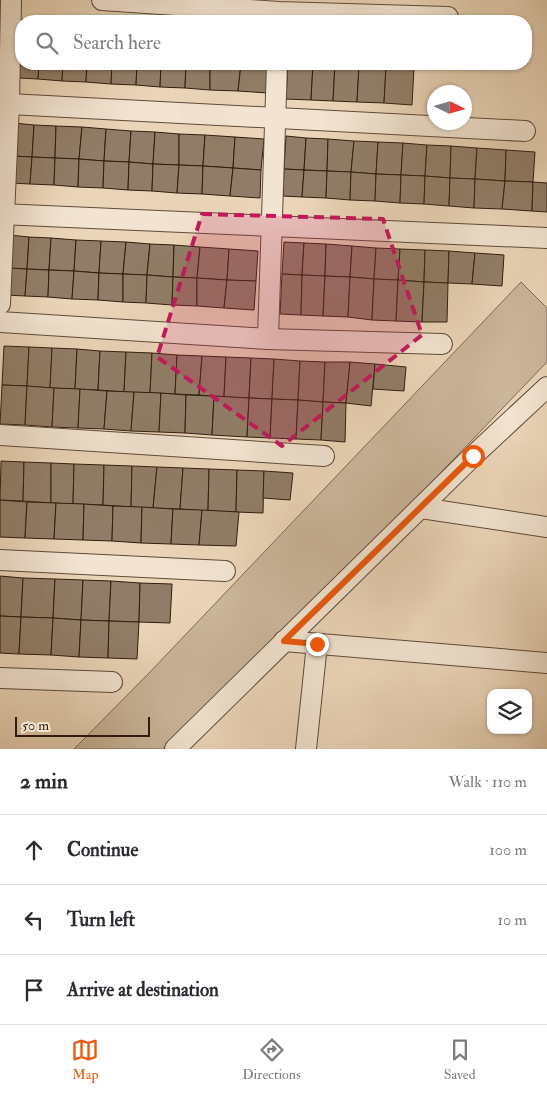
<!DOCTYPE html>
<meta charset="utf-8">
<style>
body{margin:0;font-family:"IM FELL Double Pica",serif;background:#f7f7f7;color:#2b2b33}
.controls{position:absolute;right:15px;bottom:15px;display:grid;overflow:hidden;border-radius:10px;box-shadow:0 1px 4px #0004}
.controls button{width:45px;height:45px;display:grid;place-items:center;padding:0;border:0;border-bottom:1px solid #e1e1e2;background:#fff;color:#2b2b33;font:25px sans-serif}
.compass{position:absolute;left:427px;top:85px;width:45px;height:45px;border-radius:50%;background:#fff;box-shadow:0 1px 4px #0004;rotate:95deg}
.scale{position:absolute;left:15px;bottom:12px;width:135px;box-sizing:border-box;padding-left:5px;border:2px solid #301d10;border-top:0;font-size:14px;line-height:18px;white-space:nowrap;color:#301d10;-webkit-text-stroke:4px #f2e4d1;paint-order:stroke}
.stop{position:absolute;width:15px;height:15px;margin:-11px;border:4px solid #ea580c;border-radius:50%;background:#fff}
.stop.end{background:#ea580c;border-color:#fff;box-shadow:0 1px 5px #0008}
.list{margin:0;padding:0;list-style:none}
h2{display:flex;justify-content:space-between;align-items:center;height:65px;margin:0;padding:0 20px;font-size:21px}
h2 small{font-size:16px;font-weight:400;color:#7c7c81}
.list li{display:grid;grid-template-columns:32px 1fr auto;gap:15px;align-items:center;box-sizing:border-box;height:70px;padding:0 20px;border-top:1px solid #e1e1e2}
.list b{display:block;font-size:19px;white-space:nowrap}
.list em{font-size:16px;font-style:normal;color:#7c7c81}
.icon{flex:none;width:28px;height:28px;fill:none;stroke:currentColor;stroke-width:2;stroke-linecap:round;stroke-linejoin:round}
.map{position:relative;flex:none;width:547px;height:749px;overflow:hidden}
.search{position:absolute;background:#fff;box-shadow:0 1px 4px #0004;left:15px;right:15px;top:15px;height:55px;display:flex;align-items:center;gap:12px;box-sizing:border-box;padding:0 18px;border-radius:20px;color:#7c7c81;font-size:19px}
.sheet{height:275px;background:#fff}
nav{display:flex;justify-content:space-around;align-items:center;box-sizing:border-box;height:70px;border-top:1px solid #e1e1e2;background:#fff;font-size:14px;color:#7c7c81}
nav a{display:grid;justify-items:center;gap:2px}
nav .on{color:#ea580c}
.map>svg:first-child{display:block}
.green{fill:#cbb69b;stroke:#7e6a56}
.building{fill:#917d67;stroke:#301d10}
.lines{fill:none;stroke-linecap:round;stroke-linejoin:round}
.minor-casing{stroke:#5f4b3a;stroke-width:22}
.minor{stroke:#f2e4d1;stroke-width:20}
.route{stroke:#ea580c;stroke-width:6}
.marked{fill:#c2185b;fill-opacity:0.2;stroke:#c2185b;stroke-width:4;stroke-dasharray:10 6;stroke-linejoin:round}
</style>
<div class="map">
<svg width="547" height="749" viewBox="0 0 547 749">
<rect width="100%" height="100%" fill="#ebd5b8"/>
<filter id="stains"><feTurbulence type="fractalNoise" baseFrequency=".004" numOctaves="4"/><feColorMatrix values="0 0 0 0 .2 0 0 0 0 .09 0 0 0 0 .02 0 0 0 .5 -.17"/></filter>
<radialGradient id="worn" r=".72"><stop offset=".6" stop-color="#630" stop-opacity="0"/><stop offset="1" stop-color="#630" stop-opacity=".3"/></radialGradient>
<path class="green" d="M521 282 547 308V362L403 512 163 749H74L150 672Z"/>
<g class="building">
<path d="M22 19 42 20V21H22Z"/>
<path d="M20 51 21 64H39L38 79 19 78Z"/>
<path d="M39 64H63L62 81 38 79Z"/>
<path d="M63 64H87L86 82 62 81Z"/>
<path d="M87 64H112L111 84 86 82Z"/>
<path d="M112 64H137L136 85 111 84Z"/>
<path d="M137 64H161L160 87 136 85Z"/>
<path d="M161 64H186L185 88 160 87Z"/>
<path d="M186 64H210V90L185 88Z"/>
<path d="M210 64H241L238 91 210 90Z"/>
<path d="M241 64 269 65 268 93 238 91Z"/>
<path d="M288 64H313L311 100 286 99Z"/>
<path d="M313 64H335L333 101 311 100Z"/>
<path d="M335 64 359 65 357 102 333 101Z"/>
<path d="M359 64H386V67L359 65Z"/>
<path d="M359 65 386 67 384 103 357 102Z"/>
<path d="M386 67 414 68 412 105 384 103Z"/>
<path d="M14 123 34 125 32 157 12 156Z"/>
<path d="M34 125 56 126 55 158 32 157Z"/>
<path d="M56 126 82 127 79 159 55 158Z"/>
<path d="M82 127 106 129 104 161 79 159Z"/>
<path d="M106 129 131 131 129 162 104 161Z"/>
<path d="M131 131 155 132 153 164 129 162Z"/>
<path d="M155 132 179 134V165L153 164Z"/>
<path d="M179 134 205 135 203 166 179 165Z"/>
<path d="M205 135 235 137 233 168 203 166Z"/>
<path d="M286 136 306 138 304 170 284 169Z"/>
<path d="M235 137 264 139 261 170 233 168Z"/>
<path d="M306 138 328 139 327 171 304 170Z"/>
<path d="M328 139 354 141 351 172 327 171Z"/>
<path d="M354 141 378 142 376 174 351 172Z"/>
<path d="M378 142 403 143 401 175 376 174Z"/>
<path d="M403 143 427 145 425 176 401 175Z"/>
<path d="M427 145 451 146 450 178 425 176Z"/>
<path d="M451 146 477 148 475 179 450 178Z"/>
<path d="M477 148 506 150 505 181 475 179Z"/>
<path d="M506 150 535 152 533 182 505 181Z"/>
<path d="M12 156 32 157 30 184 11 183Z"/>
<path d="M32 157 55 158 54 185 30 184Z"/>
<path d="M55 158 79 159 78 187 54 185Z"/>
<path d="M79 159 104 161 103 188 78 187Z"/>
<path d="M104 161 129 162 128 190 103 188Z"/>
<path d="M129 162 153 164 152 191 128 190Z"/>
<path d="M153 164 179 165 177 193 152 191Z"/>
<path d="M179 165 203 166 202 194 177 193Z"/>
<path d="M203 166 233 168 230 196 202 194Z"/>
<path d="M233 168 261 170 260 198 230 196Z"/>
<path d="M284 169 304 170 302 197 283 196Z"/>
<path d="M304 170 327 171 326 198 302 197Z"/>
<path d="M327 171 351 172 350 200 326 198Z"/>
<path d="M351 172 376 174 375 201 350 200Z"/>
<path d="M376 174 401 175 400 203 375 201Z"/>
<path d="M401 175 425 176 424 204 400 203Z"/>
<path d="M425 176 450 178 449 206 424 204Z"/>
<path d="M450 178 475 179 474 208 449 206Z"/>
<path d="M475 179 505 181 502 209 474 208Z"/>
<path d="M505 181 533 182 532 211 502 209Z"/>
<path d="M533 182 547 183V212L532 211Z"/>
<path d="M9 235 29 237 27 269 7 268Z"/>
<path d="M29 237 51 238 49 270 27 269Z"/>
<path d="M51 238 76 240 74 271 49 270Z"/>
<path d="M76 240 101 241 99 273 74 271Z"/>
<path d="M101 241 126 242 123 274 99 273Z"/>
<path d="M126 242 150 244 147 275 123 274Z"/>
<path d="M284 242 304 243 302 275 282 274Z"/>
<path d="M304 243 326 244 325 276 302 275Z"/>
<path d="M150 244 174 245 173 277 147 275Z"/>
<path d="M326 244 352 246 350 277 325 276Z"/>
<path d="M174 245 200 247 197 278 173 277Z"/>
<path d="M352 246 376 248 374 279 350 277Z"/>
<path d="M200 247 229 249 227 280 197 278Z"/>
<path d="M376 248 400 249 398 280 374 279Z"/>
<path d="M229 249 258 251 256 281 227 280Z"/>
<path d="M400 249 425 250 424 282 398 280Z"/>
<path d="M425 250 449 251 448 283 424 282Z"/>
<path d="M449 251 475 253 472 284 448 283Z"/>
<path d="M475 253 504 255 502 286 472 284Z"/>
<path d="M7 268 27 269 25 296 5 295Z"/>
<path d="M27 269 49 270 48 297 25 296Z"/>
<path d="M49 270 74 271 72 299 48 297Z"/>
<path d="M74 271 99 273 98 300 72 299Z"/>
<path d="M99 273 123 274V302L98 300Z"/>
<path d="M123 274 147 275 146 303 123 302Z"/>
<path d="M282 274 302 275 301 315 280 314Z"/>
<path d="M147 275 173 277 172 305 146 303Z"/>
<path d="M302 275 325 276 323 316 301 315Z"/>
<path d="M325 276 350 277 348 317 323 316Z"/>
<path d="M173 277 197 278V306L172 305Z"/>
<path d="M350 277 374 279 372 320 348 317Z"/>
<path d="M197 278 227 280 224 308 197 306Z"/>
<path d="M374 279 398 280 396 321 372 320Z"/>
<path d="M227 280 256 281 254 310 224 308Z"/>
<path d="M398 280 424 282 422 322 396 321Z"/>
<path d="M424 282 448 283 447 322H422Z"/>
<path d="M4 346 29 347 27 386 2 385Z"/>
<path d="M29 347 52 348 50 388 27 386Z"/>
<path d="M52 348 77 349 75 389 50 388Z"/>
<path d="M77 349 100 351 98 390 75 389Z"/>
<path d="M100 351 126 352 124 392 98 390Z"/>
<path d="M126 352 152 353 150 393 124 392Z"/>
<path d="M152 353 177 355 175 394 150 393Z"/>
<path d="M177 355 202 356 199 395 175 394Z"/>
<path d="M202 356 226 357 224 397 199 395Z"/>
<path d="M226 357 251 358 249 398 224 397Z"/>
<path d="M251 358 274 359 272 399 249 398Z"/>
<path d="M274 359 300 361 298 400 272 399Z"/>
<path d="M300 361 325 362 323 402 298 400Z"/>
<path d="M325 362H350L346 403 323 402Z"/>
<path d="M350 362 375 364 371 406 346 403Z"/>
<path d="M375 364 406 367 404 391 373 389Z"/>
<path d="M2 385 27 386 25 425 0 424Z"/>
<path d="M27 386 54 388 52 427 25 425Z"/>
<path d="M54 388 80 389 78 428 52 427Z"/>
<path d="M80 389 107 391 104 429 78 428Z"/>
<path d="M107 391 134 392 131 431 104 429Z"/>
<path d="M134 392 161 393 159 432 131 431Z"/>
<path d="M161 393 186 395 185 433 159 432Z"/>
<path d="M186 395 214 396 212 435 185 433Z"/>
<path d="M214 396 249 398 247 437 212 435Z"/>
<path d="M249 398 272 399 270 438 247 437Z"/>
<path d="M272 399 298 400 296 439 270 438Z"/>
<path d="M298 400 323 402 321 440 296 439Z"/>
<path d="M323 402 346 403 345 442 321 440Z"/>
<path d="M1 461 24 462 23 501 0 500Z"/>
<path d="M24 462 51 463V503L23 501Z"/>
<path d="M51 463 74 464 73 504 51 503Z"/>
<path d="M74 464 104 465 103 505 73 504Z"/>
<path d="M104 465 132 466 131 507 103 505Z"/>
<path d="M132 466 157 467 153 508 131 507Z"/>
<path d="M157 467 183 468 180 509 153 508Z"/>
<path d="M183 468 209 469 208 511 180 509Z"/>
<path d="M209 469 237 470 236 512 208 511Z"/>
<path d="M237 470 264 471 263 513 236 512Z"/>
<path d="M264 471 293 473 290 500 263 498Z"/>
<path d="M0 500 27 502 25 538 0 537Z"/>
<path d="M27 502 56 503 54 539 25 538Z"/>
<path d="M56 503 84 504 83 540 54 539Z"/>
<path d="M84 504 113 506 112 541 83 540Z"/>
<path d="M113 506 142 507 141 543 112 541Z"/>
<path d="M142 507 173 509 171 544 141 543Z"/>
<path d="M173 509 202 510 199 545 171 544Z"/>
<path d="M202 510 239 512 236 546 199 545Z"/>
<path d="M0 576 23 578 21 617 0 616Z"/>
<path d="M23 578 55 579 53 618 21 617Z"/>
<path d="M55 579 83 580 81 620 53 618Z"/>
<path d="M83 580 111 581 109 621 81 620Z"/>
<path d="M111 581 140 583 139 622 109 621Z"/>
<path d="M140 583 172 584 170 623 139 622Z"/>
<path d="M0 616 21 617 19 654 0 653Z"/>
<path d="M21 617 53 618 51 655 19 654Z"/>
<path d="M53 618 81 620 79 657 51 655Z"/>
<path d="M81 620 109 621 108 658 79 657Z"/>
<path d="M109 621 139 622 137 659 108 658Z"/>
</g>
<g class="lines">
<g class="minor-casing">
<g id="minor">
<path d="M102 0 279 12 448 17"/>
<path d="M9 104 525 131"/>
<path d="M0 214 547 238"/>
<path d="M0 304 9 104 11 0"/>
<path d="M0 322 268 339 442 344"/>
<path d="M268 339 277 64"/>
<path d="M0 435 324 456"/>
<path d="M421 508 547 527"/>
<path d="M0 560 225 571"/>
<path d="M284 641 547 663"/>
<path d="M0 678 112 682"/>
<path d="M175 749 473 456 547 387"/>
<path d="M306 749 317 644"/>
</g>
</g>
<use href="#minor" class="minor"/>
</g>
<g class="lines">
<path class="route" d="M317 644 284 641 473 456"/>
</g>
<path class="marked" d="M202 214 383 219 422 335 282 446 157 357Z"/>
<rect width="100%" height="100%" filter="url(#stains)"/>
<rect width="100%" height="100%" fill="url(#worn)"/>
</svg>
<div class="controls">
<button><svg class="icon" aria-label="layers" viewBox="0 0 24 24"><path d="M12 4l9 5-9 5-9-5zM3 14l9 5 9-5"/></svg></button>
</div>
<svg class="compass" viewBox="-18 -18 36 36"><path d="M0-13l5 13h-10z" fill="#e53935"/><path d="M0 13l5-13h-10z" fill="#7c7c81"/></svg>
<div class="scale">50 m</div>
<div class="stop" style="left:473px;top:456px"></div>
<div class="stop end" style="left:317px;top:644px"></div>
<div class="search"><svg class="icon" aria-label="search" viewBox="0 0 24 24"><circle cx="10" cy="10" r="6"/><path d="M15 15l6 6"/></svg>Search here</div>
</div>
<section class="sheet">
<h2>2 min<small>Walk · 110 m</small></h2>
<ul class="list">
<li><svg class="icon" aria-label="ahead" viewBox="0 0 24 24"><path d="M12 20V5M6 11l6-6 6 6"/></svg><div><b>Continue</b></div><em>100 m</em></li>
<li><svg class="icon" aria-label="left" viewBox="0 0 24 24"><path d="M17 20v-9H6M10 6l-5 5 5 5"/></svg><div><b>Turn left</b></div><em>10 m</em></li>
<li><svg class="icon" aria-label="arrive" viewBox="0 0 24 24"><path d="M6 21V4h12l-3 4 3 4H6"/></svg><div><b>Arrive at destination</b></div></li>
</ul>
</section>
<nav>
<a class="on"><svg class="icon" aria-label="map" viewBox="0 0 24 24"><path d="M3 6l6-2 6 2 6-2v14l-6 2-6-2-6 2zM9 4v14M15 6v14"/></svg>Map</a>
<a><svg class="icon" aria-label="directions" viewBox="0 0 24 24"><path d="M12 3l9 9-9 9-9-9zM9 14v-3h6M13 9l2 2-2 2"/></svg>Directions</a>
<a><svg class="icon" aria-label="saved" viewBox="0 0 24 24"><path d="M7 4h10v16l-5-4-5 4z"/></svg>Saved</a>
</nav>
